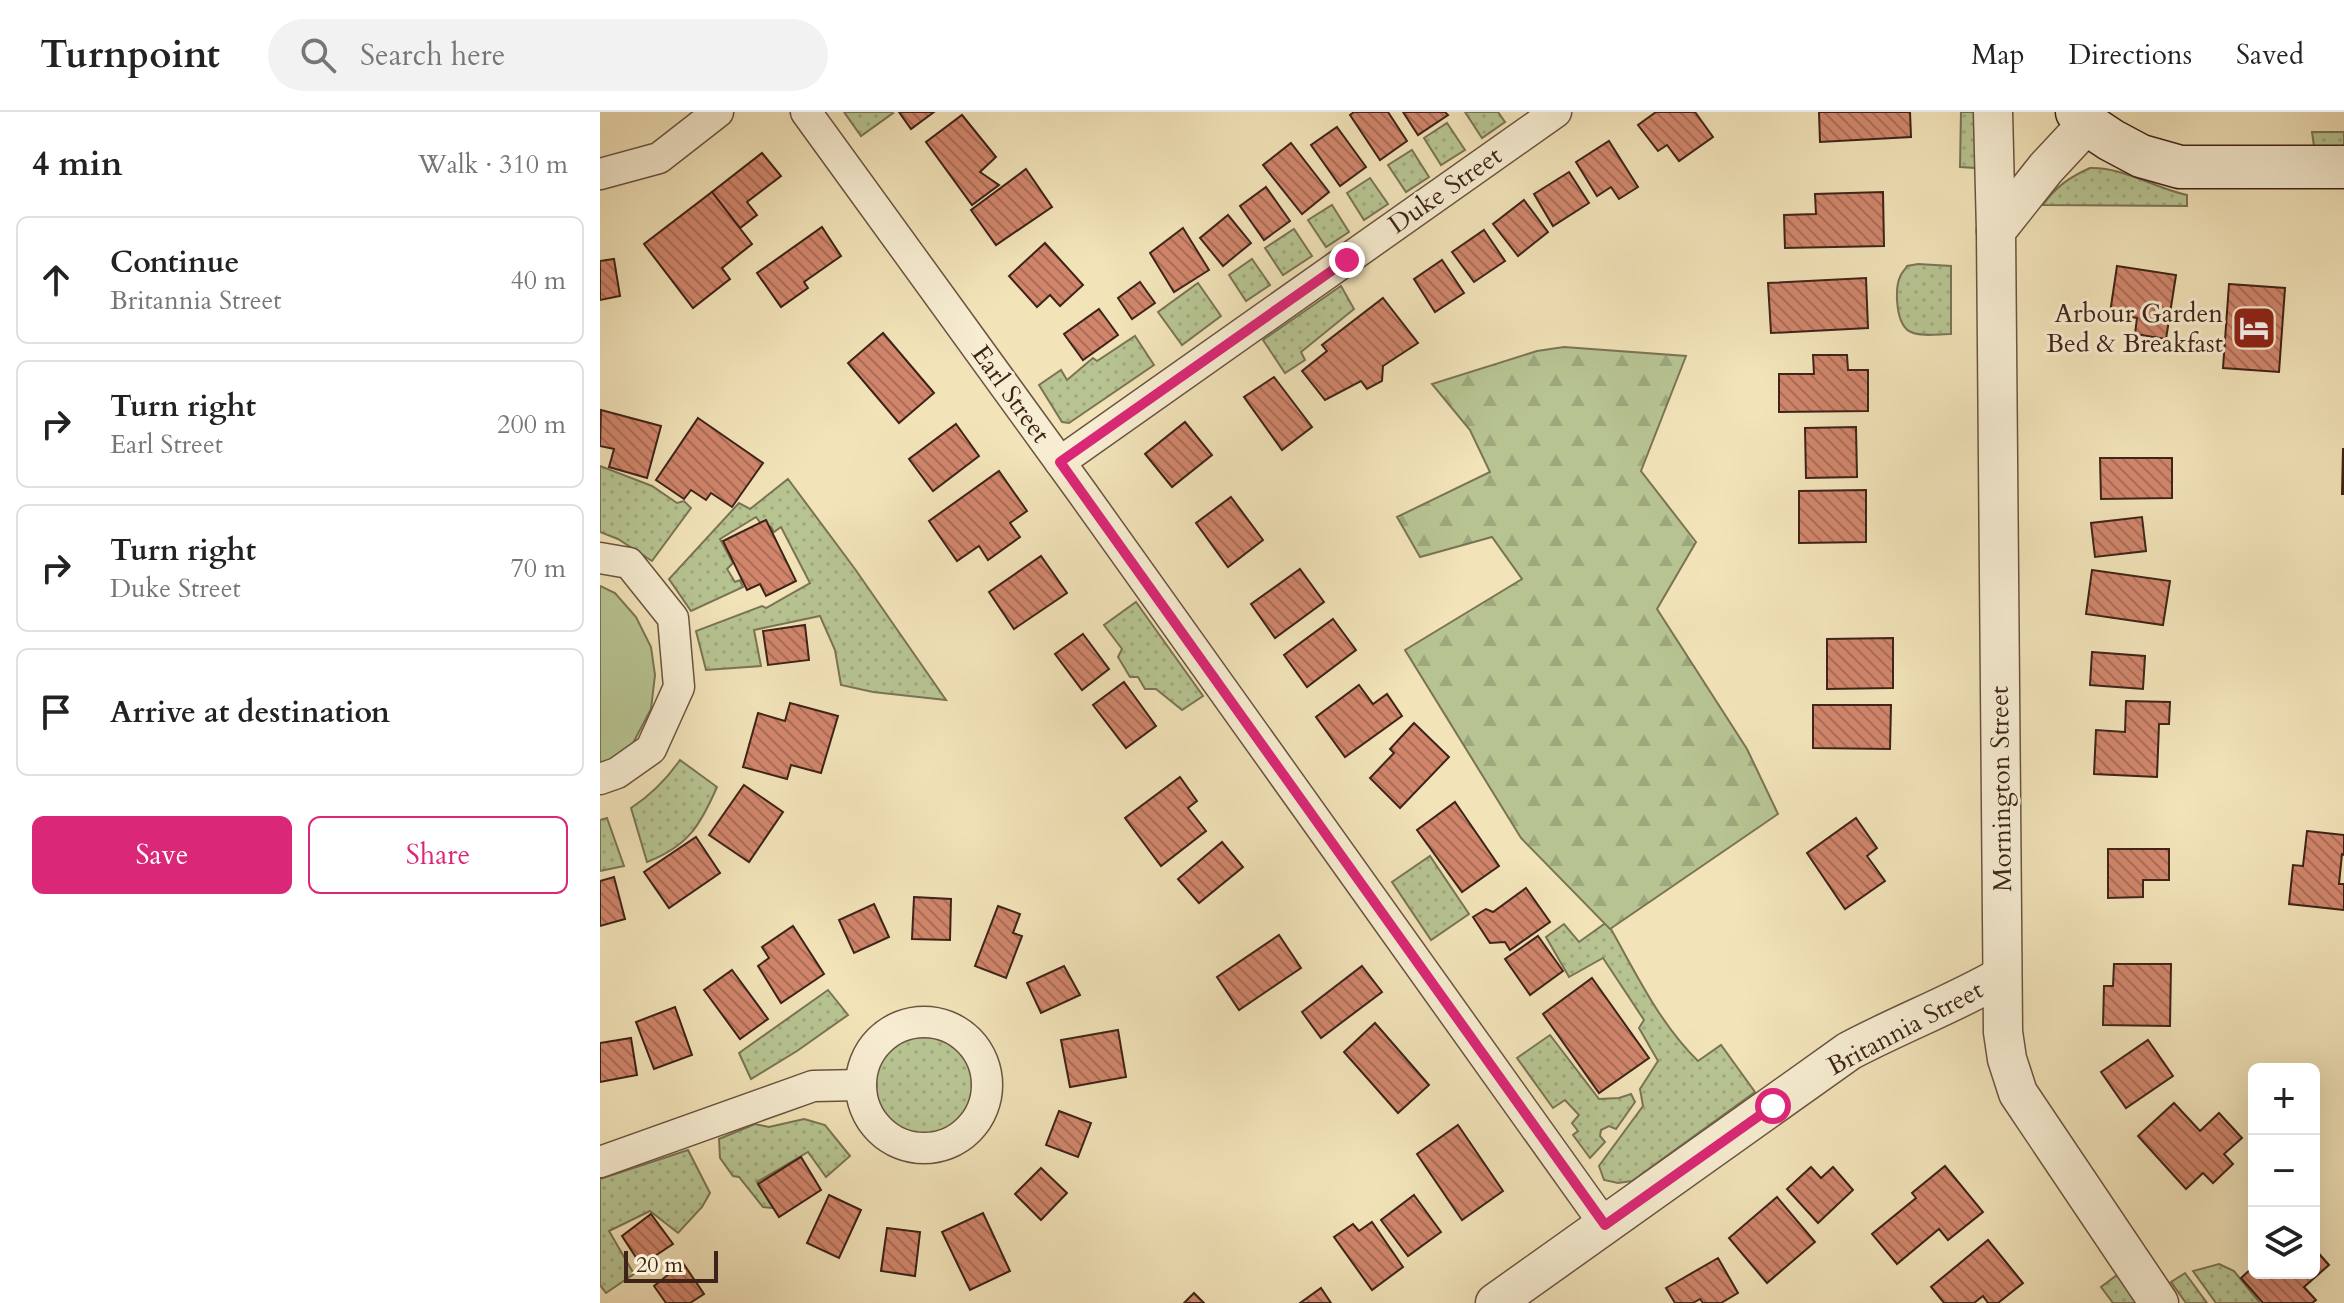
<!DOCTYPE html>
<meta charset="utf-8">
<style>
body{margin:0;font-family:Cardo,serif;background:#f2f2f2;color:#222}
.controls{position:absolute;right:24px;bottom:24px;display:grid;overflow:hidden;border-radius:12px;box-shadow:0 8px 32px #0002}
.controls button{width:72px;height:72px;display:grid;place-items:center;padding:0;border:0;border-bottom:2px solid #e0e0e0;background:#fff;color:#222;font:40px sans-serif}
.scale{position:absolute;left:24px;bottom:20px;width:94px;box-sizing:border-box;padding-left:8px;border:4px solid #3e2318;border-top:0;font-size:22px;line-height:28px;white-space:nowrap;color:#3e2318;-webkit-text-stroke:6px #f7edd2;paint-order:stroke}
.stop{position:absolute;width:24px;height:24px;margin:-18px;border:6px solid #db2777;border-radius:50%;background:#fff}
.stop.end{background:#db2777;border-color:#fff;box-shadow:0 2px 8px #0008}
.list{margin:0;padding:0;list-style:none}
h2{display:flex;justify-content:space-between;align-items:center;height:104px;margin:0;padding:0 32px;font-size:34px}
h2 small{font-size:26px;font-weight:400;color:#767676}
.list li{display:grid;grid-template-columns:52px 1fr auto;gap:24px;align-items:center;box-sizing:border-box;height:128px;margin:0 16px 16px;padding:0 16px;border:2px solid #e0e0e0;border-radius:12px}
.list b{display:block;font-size:30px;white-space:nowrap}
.list p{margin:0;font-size:26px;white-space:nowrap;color:#767676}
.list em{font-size:26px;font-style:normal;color:#767676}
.actions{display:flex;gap:16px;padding:24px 32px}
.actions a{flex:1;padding:18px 0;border:2px solid #db2777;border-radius:12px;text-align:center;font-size:28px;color:#db2777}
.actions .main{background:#db2777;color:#fff}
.icon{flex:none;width:44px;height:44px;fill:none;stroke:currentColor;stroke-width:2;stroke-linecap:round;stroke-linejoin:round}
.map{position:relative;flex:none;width:1744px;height:1191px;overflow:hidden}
header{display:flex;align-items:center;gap:48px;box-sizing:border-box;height:112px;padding:0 40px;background:#fff;border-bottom:2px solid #e0e0e0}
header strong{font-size:38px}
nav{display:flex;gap:44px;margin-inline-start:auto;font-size:28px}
.search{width:560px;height:72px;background:#f2f2f2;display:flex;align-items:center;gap:20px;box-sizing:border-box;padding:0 28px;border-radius:44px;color:#767676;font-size:30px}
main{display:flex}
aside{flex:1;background:#fff}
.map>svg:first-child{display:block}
.grass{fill:url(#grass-dots);stroke:#7a7455;stroke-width:2}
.forest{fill:url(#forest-firs);stroke:#7a7455;stroke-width:2}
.park{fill:#b7c492;stroke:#7a7455;stroke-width:2}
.building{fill:url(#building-back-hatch);stroke:#3e2318;stroke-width:2}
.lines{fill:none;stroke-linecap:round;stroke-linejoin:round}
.minor-casing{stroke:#6b5340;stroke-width:33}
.tertiary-casing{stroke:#6b5340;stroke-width:41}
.secondary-casing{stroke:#3e2318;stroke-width:45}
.minor{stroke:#f7edd2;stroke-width:30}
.tertiary{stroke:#f7edd2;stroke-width:38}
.secondary{stroke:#f7edd2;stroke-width:42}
.route{stroke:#db2777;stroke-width:10}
.labels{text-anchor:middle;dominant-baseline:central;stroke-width:6;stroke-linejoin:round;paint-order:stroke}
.street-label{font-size:26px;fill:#3e2318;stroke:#f7edd2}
.poi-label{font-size:26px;fill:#3e2318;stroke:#f7edd2;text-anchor:end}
</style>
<header>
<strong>Turnpoint</strong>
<div class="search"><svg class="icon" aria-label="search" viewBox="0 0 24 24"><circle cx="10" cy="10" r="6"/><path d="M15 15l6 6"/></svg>Search here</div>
<nav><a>Map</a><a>Directions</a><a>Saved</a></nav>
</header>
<main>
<aside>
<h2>4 min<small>Walk · 310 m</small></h2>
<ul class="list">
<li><svg class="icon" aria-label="ahead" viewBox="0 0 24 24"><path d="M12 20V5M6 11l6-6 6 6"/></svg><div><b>Continue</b><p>Britannia Street</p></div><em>40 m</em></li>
<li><svg class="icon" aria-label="right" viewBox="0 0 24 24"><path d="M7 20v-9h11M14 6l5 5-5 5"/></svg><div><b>Turn right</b><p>Earl Street</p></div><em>200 m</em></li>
<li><svg class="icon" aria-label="right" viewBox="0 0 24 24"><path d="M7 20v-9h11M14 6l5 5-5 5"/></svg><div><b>Turn right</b><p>Duke Street</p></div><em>70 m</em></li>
<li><svg class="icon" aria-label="arrive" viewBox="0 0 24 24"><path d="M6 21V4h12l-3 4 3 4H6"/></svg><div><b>Arrive at destination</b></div></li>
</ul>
<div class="actions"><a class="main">Save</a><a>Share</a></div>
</aside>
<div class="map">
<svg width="1744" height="1191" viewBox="0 0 1744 1191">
<defs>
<pattern id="grass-dots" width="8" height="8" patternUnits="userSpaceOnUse" patternTransform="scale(2)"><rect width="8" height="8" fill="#b7c492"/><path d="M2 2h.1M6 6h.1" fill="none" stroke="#9ea87d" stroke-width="1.8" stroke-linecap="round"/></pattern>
<pattern id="forest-firs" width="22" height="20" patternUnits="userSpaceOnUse" patternTransform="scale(2)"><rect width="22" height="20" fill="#b7c492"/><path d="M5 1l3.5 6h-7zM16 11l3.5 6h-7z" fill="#9ea87d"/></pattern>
<pattern id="building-back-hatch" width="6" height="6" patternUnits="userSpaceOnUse" patternTransform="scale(2)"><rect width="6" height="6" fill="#d1866c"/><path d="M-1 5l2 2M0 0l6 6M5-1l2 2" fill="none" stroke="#ab6d58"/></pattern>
</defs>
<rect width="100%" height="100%" fill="#f2e3b9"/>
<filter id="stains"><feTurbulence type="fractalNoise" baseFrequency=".0025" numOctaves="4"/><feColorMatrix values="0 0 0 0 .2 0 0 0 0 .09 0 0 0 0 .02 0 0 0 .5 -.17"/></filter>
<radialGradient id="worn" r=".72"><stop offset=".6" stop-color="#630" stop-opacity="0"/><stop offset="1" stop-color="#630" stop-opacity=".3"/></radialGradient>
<g class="grass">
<path d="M244 0H292L293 1 261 24Z"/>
<path d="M865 0H898L905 10 882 26Z"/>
<path d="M1361 0H1375V56L1360 55Z"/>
<path d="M847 11 865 38 841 53 824 26Z"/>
<path d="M1712 20H1744V34H1714Z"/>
<path d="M812 38 829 65 806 80 788 53Z"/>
<path d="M1490 56C1524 55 1554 76 1587 83V94L1443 93C1455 75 1470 65 1490 56Z"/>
<path d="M770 66 788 92 764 108 747 81Z"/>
<path d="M732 93 749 120 726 135 708 108Z"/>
<path d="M694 117 712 144 683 163 665 136Z"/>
<path d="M652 147 670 173 646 189 629 163Z"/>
<path d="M1318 152 1351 154V222C1339 222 1321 225 1311 220 1296 214 1294 177 1300 165 1301 161 1305 158 1307 154Z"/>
<path d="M598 171 621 204 582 233 558 200Z"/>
<path d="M741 174 754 197 701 240 705 248 685 261 663 228Z"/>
<path d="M535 224 554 253 469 311 462 310 439 273 461 258 467 268 493 246 497 249Z"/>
<path d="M0 354 52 374 77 391 84 389 91 396 52 449 18 427 0 420Z"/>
<path d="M188 367 255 457 346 588 273 580 241 573 235 538 220 504 154 518 161 554 106 558 96 519 162 494 166 496 210 471 181 415 174 420 171 415 162 413 156 405 120 427 133 451 127 457 135 470 140 468 143 475 91 499 69 467 139 391 150 397Z"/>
<path d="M536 490 603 584 582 598 556 577H545L538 565H530L518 545 522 537 504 513Z"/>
<path d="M80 648 117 675C100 714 88 734 47 750L31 696C51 683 66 668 80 648Z"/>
<path d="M7 706 24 754 0 759V708Z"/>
<path d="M830 744 869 802 831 828 792 770Z"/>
<path d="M1007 810C1034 857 1058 910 1098 949L1121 933 1155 980 1032 1069 1018 1071 1004 1068 999 1054 1043 994 1040 977 1058 949 1039 916 1044 908 1003 846 969 865 946 825 964 812 979 830Z"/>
<path d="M228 878 248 903 197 939 151 967 139 941Z"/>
<path d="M317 918C333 920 350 923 362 936 376 951 381 982 371 999 358 1022 331 1031 307 1023 303 1022 298 1021 295 1019 291 1016 287 1008 284 1004 254 965 278 934 317 918Z"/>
<path d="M950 923 999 987 1019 986 1031 982 1035 990 1016 1017 1009 1014 1001 1018 1000 1024 1005 1030 990 1046 973 1023 978 1019 972 1011 979 1003 965 988 953 996 917 946Z"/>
<path d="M204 1007 225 1013 250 1044 226 1065 208 1040 157 1070 173 1096 163 1095 139 1065 133 1064 120 1046 119 1027 155 1012 169 1015Z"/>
<path d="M88 1038 110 1081 102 1095 78 1121 50 1099 9 1119 34 1162 6 1181 0 1173V1067Z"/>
<path d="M1619 1152 1634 1159 1660 1191H1616L1593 1159Z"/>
<path d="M1585 1161 1607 1191H1586L1571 1170Z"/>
<path d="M1517 1163 1537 1191H1513L1501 1175Z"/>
</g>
<path class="forest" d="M964 235 1086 244 1041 359 1096 430 1057 497 1147 637 1178 702 1010 817 921 726 805 538 922 467 892 425 820 445 797 405 890 360 870 318 832 272 937 239Z"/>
<path class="park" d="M0 474 15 481 36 505 51 535 55 563 51 597 32 633 0 657Z"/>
<g class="building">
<path d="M299 0H334L311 17Z"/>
<path d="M754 0H788L807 29 780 48 750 3Z"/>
<path d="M803 0H845L848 3 818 23Z"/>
<path d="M1056 0H1095L1113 25 1079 49 1067 33 1058 39 1038 13Z"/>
<path d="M1219 0H1310L1311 25 1220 30Z"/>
<path d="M362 3 396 45 380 60 399 73 372 93 326 30Z"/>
<path d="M737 15 766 55 740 74 711 33Z"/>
<path d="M1009 29 1038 75 1019 87 1011 75 997 84 976 50Z"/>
<path d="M691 31 729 80 702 102 663 53Z"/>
<path d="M162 41 181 64 147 90 157 103 140 116 112 80Z"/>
<path d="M426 57 452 95 396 133 371 98Z"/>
<path d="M969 60 989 91 953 114 934 82Z"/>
<path d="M666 75 690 109 664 128 640 94Z"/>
<path d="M112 80 152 132 122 156 130 167 93 196 44 132Z"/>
<path d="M1283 80 1284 134 1185 136 1184 103 1216 102 1215 82Z"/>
<path d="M924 88 948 120 918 144 893 112Z"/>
<path d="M628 103 651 131 623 154 600 126Z"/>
<path d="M222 115 241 144 204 170 208 176 181 195 157 161Z"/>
<path d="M583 116 609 158 574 180 550 141Z"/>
<path d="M884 118 905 149 874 170 852 140Z"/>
<path d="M445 131 483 173 460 194 450 183 437 195 409 164Z"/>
<path d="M14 147 20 184 0 188V149Z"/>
<path d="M842 148 864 181 835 200 814 167Z"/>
<path d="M1517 154 1576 163 1566 227 1535 222 1537 206 1510 201Z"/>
<path d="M1266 166 1268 216 1171 221 1168 171Z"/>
<path d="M540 170 555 191 532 207 518 186Z"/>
<path d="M1629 172 1685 176 1679 260 1623 256Z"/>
<path d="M783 186 818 231 783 254 782 269 767 277 761 269 725 288 702 259 727 239 722 233Z"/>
<path d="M499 197 518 223 483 248 464 222Z"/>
<path d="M283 221 334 281 299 311 248 251Z"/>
<path d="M1213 243H1247L1248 258H1268V299L1179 300V262H1214Z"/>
<path d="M674 265 712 315 682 338 644 285Z"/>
<path d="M1 298 61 314 47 366 9 355 14 337 0 334Z"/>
<path d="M98 306 163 351 132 395 111 381 106 388 91 378 84 387 56 368Z"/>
<path d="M585 310 612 343 572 375 545 342Z"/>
<path d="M356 312 379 344 333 379 309 347Z"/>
<path d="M1256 315 1257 365 1206 366 1205 316Z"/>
<path d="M1743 337H1744V382H1742Z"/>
<path d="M1500 346H1572V386L1501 387Z"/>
<path d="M399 359 427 399 410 411 420 425 388 448 379 434 357 449 329 409Z"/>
<path d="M1266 378V430L1199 431V379Z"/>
<path d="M631 385 663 428 628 455 596 411Z"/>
<path d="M1542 405 1546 439 1495 445 1491 411Z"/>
<path d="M166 408 196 469 166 484 160 472 147 478 123 429Z"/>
<path d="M441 444 467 481 414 517 389 480Z"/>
<path d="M700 457 724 490 675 526 651 492Z"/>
<path d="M1492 458 1570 469 1563 513 1486 502Z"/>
<path d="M733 507 756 538 707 575 684 543Z"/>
<path d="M205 513 209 548 168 553 163 519Z"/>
<path d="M483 522 509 557 482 578 455 542Z"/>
<path d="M1293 526V576L1227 577V527Z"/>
<path d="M1492 540 1545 544 1543 577 1490 573Z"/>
<path d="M524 570 556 614 526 636 493 593Z"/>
<path d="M759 573 773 592 787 582 802 604 745 645 716 605Z"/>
<path d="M1526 589 1570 590 1569 612H1559L1557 665 1494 662 1496 618 1525 620Z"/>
<path d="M190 591 238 604 221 661 191 653 187 667 143 655 158 601 185 609Z"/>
<path d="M1213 593H1291L1290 637 1213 636Z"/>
<path d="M814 611 849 645 800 696 770 666 794 641 790 637Z"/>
<path d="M580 665 597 689 588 696 606 719 561 754 525 706Z"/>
<path d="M144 673 183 700 149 750 109 723Z"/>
<path d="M855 690 899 754 862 780 817 718Z"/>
<path d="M1256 706 1277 736 1267 744 1285 769 1245 797 1207 741Z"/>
<path d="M1707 719 1744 723V743L1742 742 1739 772H1744V798L1689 792 1693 753 1703 754Z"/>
<path d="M96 725 120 761 69 796 44 760Z"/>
<path d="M622 730 643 755 599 791 578 767Z"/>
<path d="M1508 737H1569V768H1543V785L1508 786Z"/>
<path d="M14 765 25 807 0 814V769Z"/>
<path d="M926 776 950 810 910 838 905 830 890 831 873 805 886 797 893 800Z"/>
<path d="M314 785 351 787 350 828 312 827Z"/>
<path d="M274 792 289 825 254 841 239 808Z"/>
<path d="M398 794 420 802 413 821 422 824 406 866 375 854Z"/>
<path d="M193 814 224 862 181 891 158 854 169 846 162 835Z"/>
<path d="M679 823 701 856 639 898 617 865Z"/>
<path d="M938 824 963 859 930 883 905 847Z"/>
<path d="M1514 852H1571L1570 914 1503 913 1504 874H1513Z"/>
<path d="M464 854 480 883 441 901 427 871Z"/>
<path d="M762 854 782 880 721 926 702 900Z"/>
<path d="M132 858 168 907 140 927 104 878Z"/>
<path d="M992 866 1049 946 999 981 943 902Z"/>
<path d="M75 895 92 943 54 957 36 910Z"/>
<path d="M775 911 829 973 798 1001 744 940Z"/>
<path d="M518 918 526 965 470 975 461 928Z"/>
<path d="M31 926 37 963 0 970V931Z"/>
<path d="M1548 928 1573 964 1526 996 1501 960Z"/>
<path d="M1574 991 1600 1019 1619 1001 1642 1026 1624 1042 1633 1052 1613 1071 1603 1061 1586 1077 1538 1024Z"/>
<path d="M459 999 491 1011 478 1045 446 1033Z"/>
<path d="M858 1013 903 1079 862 1108 817 1042Z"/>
<path d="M201 1045 221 1078 179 1105 158 1072Z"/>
<path d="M1345 1054 1383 1100 1348 1128 1339 1117 1297 1152 1272 1122 1316 1086 1312 1081Z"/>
<path d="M1211 1055 1221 1066 1233 1055 1253 1078 1218 1111 1187 1077Z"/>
<path d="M441 1056 467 1081 441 1108 415 1082Z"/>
<path d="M229 1083 261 1098 239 1146 207 1131Z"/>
<path d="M814 1083 841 1120 808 1144 781 1108Z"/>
<path d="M1177 1085 1215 1130 1167 1171 1129 1126Z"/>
<path d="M383 1101 410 1159 370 1178 342 1120Z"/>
<path d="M51 1102 73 1132 41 1153 22 1124Z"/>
<path d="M772 1110 803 1155 772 1178 734 1125 753 1112 759 1119Z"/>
<path d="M287 1116 320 1120 315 1164 281 1159Z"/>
<path d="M1388 1128 1423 1171 1398 1191H1388L1383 1184 1374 1191H1344L1331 1175Z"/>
<path d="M1714 1136 1729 1153 1704 1175 1716 1188 1712 1191H1663L1641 1166 1654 1154V1161H1714Z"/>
<path d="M1118 1146 1138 1181 1121 1191H1103L1100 1187 1093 1191H1075L1066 1176Z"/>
<path d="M83 1151 104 1182 90 1191H66L54 1174Z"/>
<path d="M721 1176 731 1191H700Z"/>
<path d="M594 1181 604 1191H584Z"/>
</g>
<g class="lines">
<g class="minor-casing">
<g id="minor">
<path d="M206 0 481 379 1005 1113"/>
<path d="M0 62 59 46 118 0"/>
<path d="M460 350 956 0"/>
<path d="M0 446 29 451 73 506 79 575 51 637 17 661 0 667"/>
<circle cx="324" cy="973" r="63"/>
<path d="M0 1050 213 974 261 973"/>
</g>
</g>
<g class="tertiary-casing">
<g id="tertiary">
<path d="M1393 0 1396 119"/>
<path d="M1487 12 1446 56 1396 119 1403 920 1407 947 1418 981 1559 1191"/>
<path d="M895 1191 1249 939C1300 912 1353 892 1402 864"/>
</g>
</g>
<g class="secondary-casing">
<path id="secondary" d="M1477 0 1487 12 1511 28 1541 44 1580 55H1744"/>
</g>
<use href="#minor" class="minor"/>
<use href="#tertiary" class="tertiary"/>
<use href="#secondary" class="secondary"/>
</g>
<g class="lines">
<path class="route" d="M747 148 460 350 1005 1113 1173 994"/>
</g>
<defs>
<g id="hotel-square" transform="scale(2.3)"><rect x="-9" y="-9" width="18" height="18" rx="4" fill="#8f2418" stroke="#f7edd2"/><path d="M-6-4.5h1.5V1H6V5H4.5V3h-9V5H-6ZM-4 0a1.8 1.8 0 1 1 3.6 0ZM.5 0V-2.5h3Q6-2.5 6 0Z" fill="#fff"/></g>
</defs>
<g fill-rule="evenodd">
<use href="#hotel-square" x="1654" y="216"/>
</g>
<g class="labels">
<g class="street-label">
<text transform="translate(845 78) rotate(-35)">Duke Street</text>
<text transform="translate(411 282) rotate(54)">Earl Street</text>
<text transform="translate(1401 677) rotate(-91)">Mornington Street</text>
<text transform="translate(1305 916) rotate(-28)">Britannia Street</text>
</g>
<g class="poi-label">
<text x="1623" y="201">Arbour Garden<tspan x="1623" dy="30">Bed &amp; Breakfast</tspan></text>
</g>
</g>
<rect width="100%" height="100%" filter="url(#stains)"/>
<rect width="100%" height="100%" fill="url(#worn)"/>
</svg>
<div class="controls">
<button>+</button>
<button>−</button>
<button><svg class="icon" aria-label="layers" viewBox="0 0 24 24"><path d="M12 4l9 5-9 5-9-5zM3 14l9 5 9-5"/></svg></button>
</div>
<div class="scale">20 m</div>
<div class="stop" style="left:1173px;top:994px"></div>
<div class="stop end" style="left:747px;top:148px"></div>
</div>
</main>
